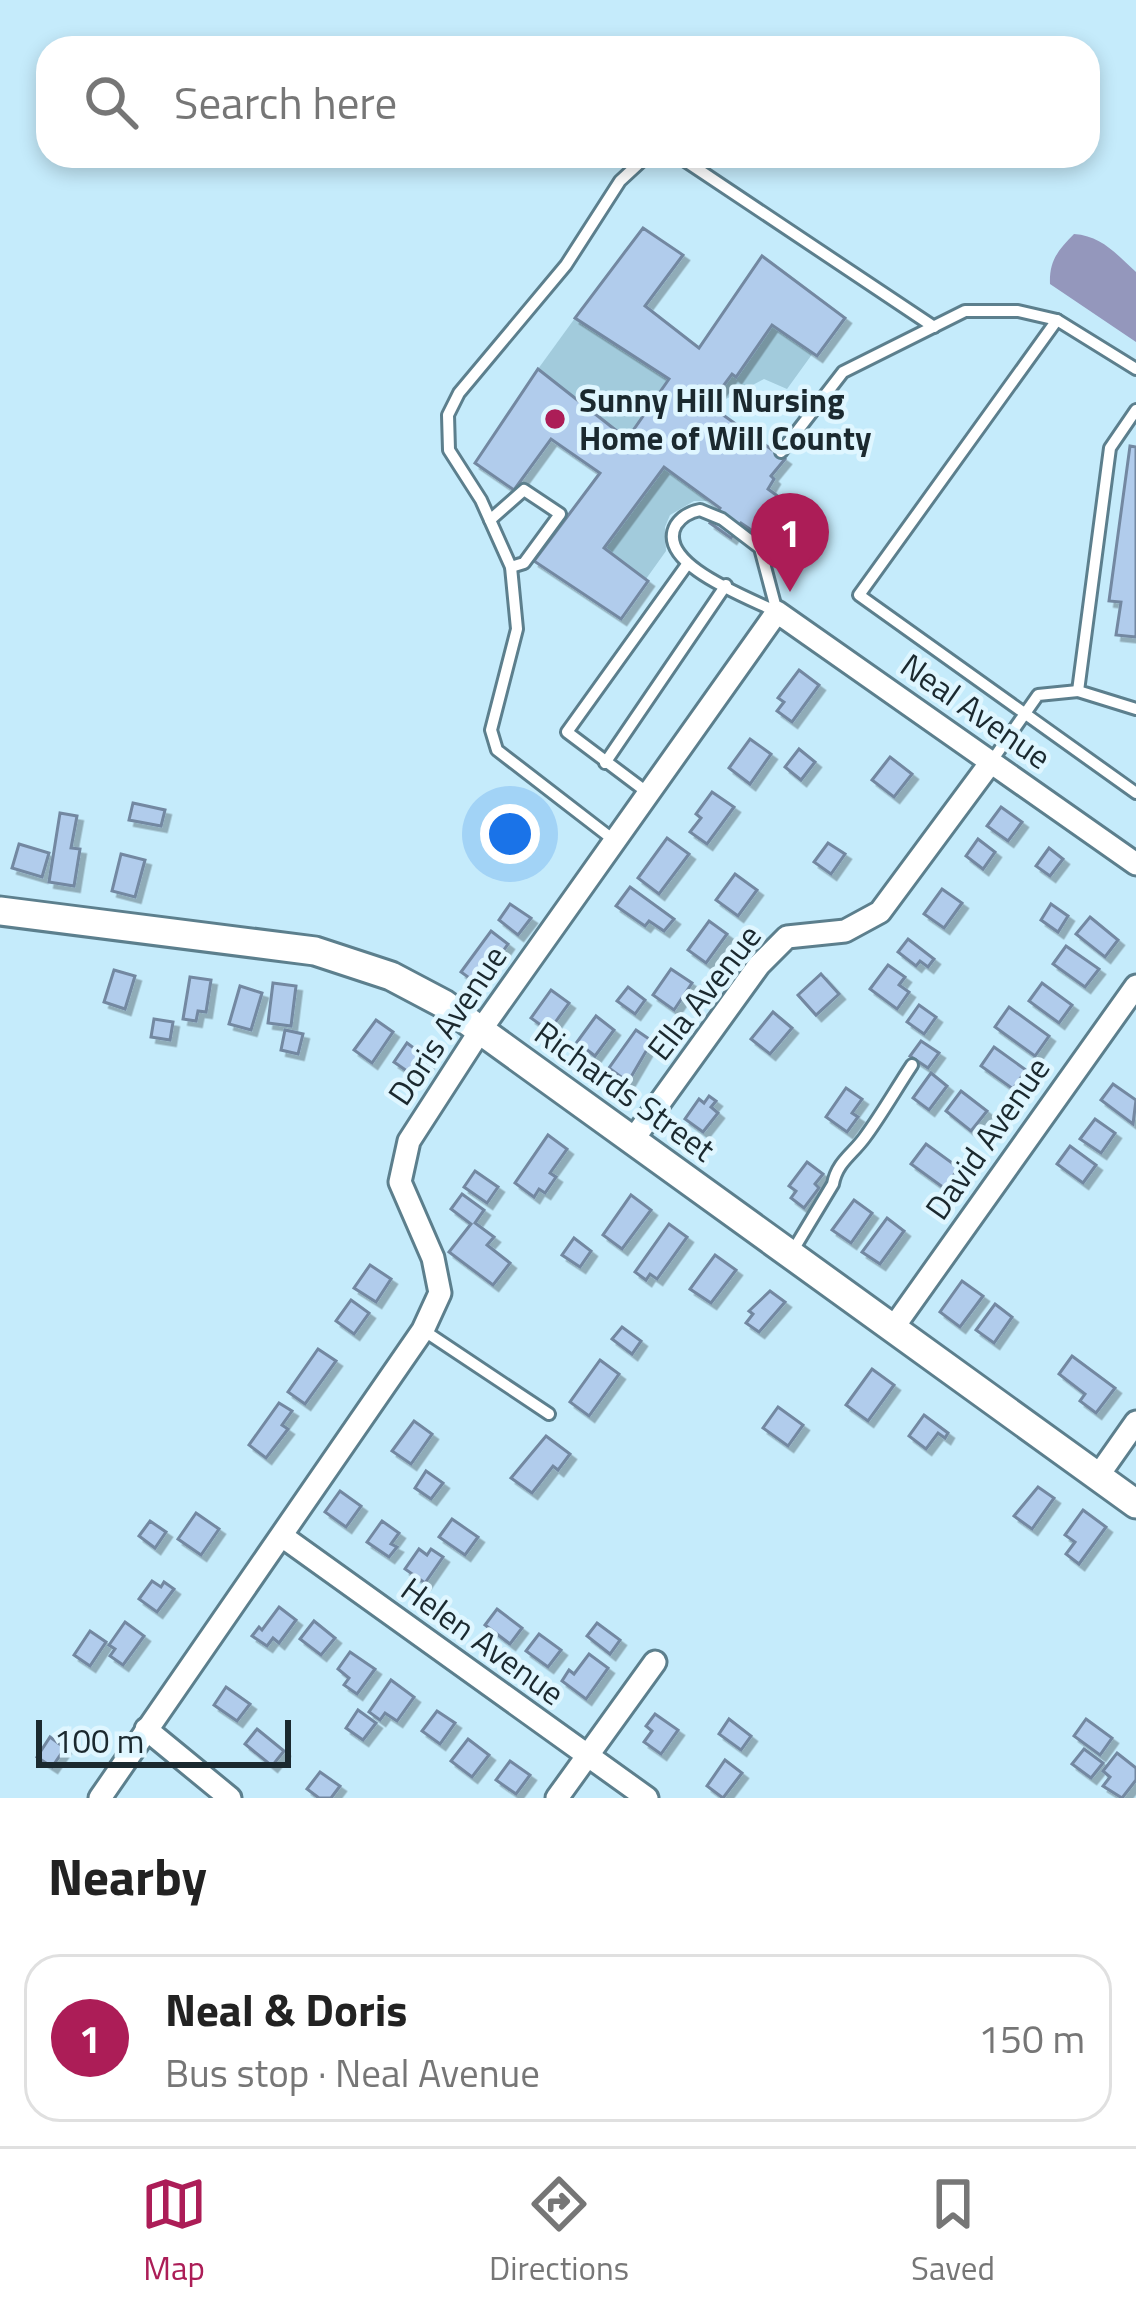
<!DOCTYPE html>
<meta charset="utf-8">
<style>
body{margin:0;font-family:"Titillium Web",sans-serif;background:#f2f2f2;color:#222}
.scale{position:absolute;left:36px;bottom:30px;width:255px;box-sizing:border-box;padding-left:12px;border:6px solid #1b292f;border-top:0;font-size:33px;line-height:42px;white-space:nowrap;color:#1b292f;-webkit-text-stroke:9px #dff6ff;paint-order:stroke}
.you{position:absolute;left:510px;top:834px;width:42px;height:42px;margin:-30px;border:9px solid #fff;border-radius:50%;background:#1a73e8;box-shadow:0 0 0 18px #1a73e833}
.badge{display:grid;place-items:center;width:78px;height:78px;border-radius:50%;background:#ac1d57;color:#fff;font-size:39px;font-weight:700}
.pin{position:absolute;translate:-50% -99px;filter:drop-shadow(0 3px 6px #0008)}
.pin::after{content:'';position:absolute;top:63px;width:42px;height:36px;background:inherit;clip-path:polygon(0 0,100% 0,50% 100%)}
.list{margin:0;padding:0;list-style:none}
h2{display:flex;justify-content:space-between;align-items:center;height:156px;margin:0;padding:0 48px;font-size:51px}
h2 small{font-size:39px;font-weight:400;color:#767676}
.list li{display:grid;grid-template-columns:78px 1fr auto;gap:36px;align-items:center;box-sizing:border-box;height:168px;margin:0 24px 24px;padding:0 24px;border:3px solid #e0e0e0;border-radius:36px}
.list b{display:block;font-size:45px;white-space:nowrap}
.list p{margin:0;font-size:39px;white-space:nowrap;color:#767676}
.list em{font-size:39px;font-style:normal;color:#767676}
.icon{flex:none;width:66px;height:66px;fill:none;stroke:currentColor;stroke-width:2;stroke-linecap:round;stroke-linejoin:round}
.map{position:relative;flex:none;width:1136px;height:1798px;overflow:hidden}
.search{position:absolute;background:#fff;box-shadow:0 6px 18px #0003;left:36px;right:36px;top:36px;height:132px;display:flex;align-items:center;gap:30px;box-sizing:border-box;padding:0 42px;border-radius:36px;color:#767676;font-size:45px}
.sheet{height:348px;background:#fff}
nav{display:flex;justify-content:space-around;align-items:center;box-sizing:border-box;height:168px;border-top:3px solid #e0e0e0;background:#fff;font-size:33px;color:#767676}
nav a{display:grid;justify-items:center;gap:6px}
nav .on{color:#ac1d57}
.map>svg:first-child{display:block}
.green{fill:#a2cbdc}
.water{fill:#9497bc}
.building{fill:#b1ccec;stroke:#7388a1;stroke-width:3;filter:url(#shadow)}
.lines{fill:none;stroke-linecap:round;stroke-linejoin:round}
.lane-casing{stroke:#5c7f8d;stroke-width:16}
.street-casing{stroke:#5c7f8d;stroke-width:27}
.secondary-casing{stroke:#5c7f8d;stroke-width:33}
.lane{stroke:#fff;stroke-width:10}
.street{stroke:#fff;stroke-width:21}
.secondary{stroke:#fff;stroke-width:27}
.poi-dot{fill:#ac1d57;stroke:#dff6ff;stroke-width:4.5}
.labels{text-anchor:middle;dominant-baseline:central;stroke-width:9;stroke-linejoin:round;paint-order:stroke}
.poi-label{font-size:33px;font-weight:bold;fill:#1b292f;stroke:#dff6ff;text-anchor:start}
.street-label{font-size:33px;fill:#1b292f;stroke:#dff6ff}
</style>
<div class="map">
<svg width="1136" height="1798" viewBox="0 0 1136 1798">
<defs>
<filter id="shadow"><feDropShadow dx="5.5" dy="5.5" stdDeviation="0" flood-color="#0004"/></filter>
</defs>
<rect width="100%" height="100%" fill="#c5ebfb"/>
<g class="green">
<path d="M575 318 669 379 627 439 538 369Z"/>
<path d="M772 325 813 353 787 389 764 379 726 399 717 394 732 374 736 376Z"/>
<path d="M664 467 711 501H694L670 515 665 527 666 551 646 579 604 548Z"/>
</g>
<path class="water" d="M1074 234C1102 236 1116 254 1136 272V342L1050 284C1049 261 1058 250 1074 234Z"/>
<g class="building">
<path d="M643 228 683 255 645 306 699 348 762 256 845 318 817 356 772 325 736 377 732 374 709 405 785 459 771 476 774 479 768 489 790 505 766 540 741 523 731 538 710 523 720 508 664 467 604 548 648 581 621 619 534 561 600 473 551 439 514 490 475 463 538 369 627 439 669 379 575 318Z"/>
<path d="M1130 446 1136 447V637L1116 635 1121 602 1109 601Z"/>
<path d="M799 670 819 685 792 722 777 711 784 702 778 698Z"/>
<path d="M750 739 771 754 750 784 729 768Z"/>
<path d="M799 749 815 762 801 780 785 767Z"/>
<path d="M890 757 912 774 894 797 872 780Z"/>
<path d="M712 792 734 807 707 844 690 832 701 818 696 814Z"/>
<path d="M133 803 165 810 161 826 129 820Z"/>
<path d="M1001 807 1022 822 1008 841 987 826Z"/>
<path d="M60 813 77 816 71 848 80 849 74 886 49 882Z"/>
<path d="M667 838 689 854 659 894 638 878Z"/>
<path d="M978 839 995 852 983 869 966 856Z"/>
<path d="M828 843 845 854 831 874 814 862Z"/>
<path d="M19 844 49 853 42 877 12 868Z"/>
<path d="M1049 848 1063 859 1050 876 1036 866Z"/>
<path d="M121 854 145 860 135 897 112 891Z"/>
<path d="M735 874 757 890 738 916 716 900Z"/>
<path d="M630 887 674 919 664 931 649 921 645 926 616 906Z"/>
<path d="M942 889 962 903 944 928 924 914Z"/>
<path d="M510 904 531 918 518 935 499 920Z"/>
<path d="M1051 904 1068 916 1058 932 1041 920Z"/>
<path d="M1090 917 1118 940 1105 957 1076 934Z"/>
<path d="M709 921 727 934 706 963 688 950Z"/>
<path d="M491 931 508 944 479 985 461 972Z"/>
<path d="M908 939 934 959 928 967 920 961 916 966 898 952Z"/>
<path d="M1066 946 1099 969 1085 987 1053 964Z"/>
<path d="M888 965 905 977 899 985 909 992 897 1009 870 989Z"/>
<path d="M671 969 692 983 674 1010 653 995Z"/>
<path d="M114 970 135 976 125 1009 104 1002Z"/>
<path d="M821 974 839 994 816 1015 798 995Z"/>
<path d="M190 977 211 980 206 1012 198 1011 196 1021 183 1019Z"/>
<path d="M273 983 296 986 291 1026 268 1023Z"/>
<path d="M1042 983 1072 1005 1059 1023 1029 1001Z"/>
<path d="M240 986 262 993 251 1030 229 1024Z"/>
<path d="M628 987 645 1000 635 1014 617 1001Z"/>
<path d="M551 990 569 1003 549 1031 531 1018Z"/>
<path d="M919 1005 936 1017 924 1034 907 1022Z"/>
<path d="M1009 1007 1049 1036 1035 1056 995 1027Z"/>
<path d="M773 1012 792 1028 770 1054 751 1039Z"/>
<path d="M596 1016 614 1030 595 1056 577 1042Z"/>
<path d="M154 1019 173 1022 170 1040 151 1037Z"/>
<path d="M376 1020 393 1032 372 1063 354 1050Z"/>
<path d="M285 1030 303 1034 298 1054 281 1050Z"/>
<path d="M636 1030 652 1041 628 1082 609 1068Z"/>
<path d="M921 1041 939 1053 928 1068 910 1056Z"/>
<path d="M407 1043 430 1060 417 1078 394 1062Z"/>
<path d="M994 1047 1026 1070 1013 1089 981 1066Z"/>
<path d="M931 1073 947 1086 929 1110 913 1098Z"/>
<path d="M1113 1084 1136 1100 1133 1124 1101 1100Z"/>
<path d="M846 1088 862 1099 852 1113 858 1117 847 1132 826 1117Z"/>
<path d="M961 1091 987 1111 971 1131 946 1111Z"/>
<path d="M709 1096 716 1101 711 1107 718 1113 703 1132 685 1119 699 1099 704 1103Z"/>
<path d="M1095 1119 1115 1133 1101 1153 1080 1139Z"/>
<path d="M548 1135 567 1149 550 1173 556 1177 545 1193 539 1189 534 1197 515 1183Z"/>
<path d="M926 1144 959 1168 944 1188 911 1164Z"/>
<path d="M1070 1146 1096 1165 1083 1183 1057 1164Z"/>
<path d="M807 1162 823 1174 815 1184 819 1188 804 1208 791 1198 796 1191 789 1186Z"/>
<path d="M475 1171 498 1187 487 1203 464 1187Z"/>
<path d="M462 1194 484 1210 475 1223 494 1237 487 1245 510 1263 493 1285 449 1252 471 1224 451 1209Z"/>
<path d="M631 1195 651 1210 622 1249 603 1235Z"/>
<path d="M854 1200 872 1213 851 1243 832 1230Z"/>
<path d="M887 1218 904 1231 880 1264 862 1252Z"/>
<path d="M669 1224 687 1237 657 1279 650 1274 646 1280 635 1272Z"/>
<path d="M574 1238 591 1251 580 1267 562 1255Z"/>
<path d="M715 1255 736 1270 711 1303 690 1289Z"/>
<path d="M370 1265 391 1279 376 1302 354 1288Z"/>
<path d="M962 1281 983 1296 960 1327 940 1312Z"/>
<path d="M770 1291 785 1302 759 1332 746 1323 753 1314 749 1311Z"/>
<path d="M351 1300 369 1313 354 1334 336 1321Z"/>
<path d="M995 1304 1012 1317 994 1343 976 1330Z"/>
<path d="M622 1327 641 1341 632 1354 612 1339Z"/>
<path d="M318 1349 336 1361 305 1404 288 1392Z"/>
<path d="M1072 1356 1115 1388 1096 1413 1080 1401 1085 1394 1059 1374Z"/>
<path d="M600 1360 619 1374 589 1416 570 1402Z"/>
<path d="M872 1369 894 1385 868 1421 846 1405Z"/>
<path d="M279 1403 292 1411 282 1425 288 1429 266 1458 249 1445Z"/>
<path d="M778 1407 803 1425 788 1446 763 1428Z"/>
<path d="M924 1415 948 1433 945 1438 938 1433 926 1449 909 1436Z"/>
<path d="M414 1421 432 1434 411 1464 392 1451Z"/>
<path d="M546 1436 570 1454 558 1470 553 1466 532 1493 511 1478Z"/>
<path d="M426 1471 443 1483 431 1499 415 1488Z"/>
<path d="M1038 1487 1054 1498 1032 1529 1014 1516Z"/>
<path d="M340 1491 361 1506 346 1527 325 1512Z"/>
<path d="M1083 1510 1106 1527 1079 1564 1066 1554 1075 1542 1065 1535Z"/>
<path d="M196 1513 219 1529 201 1555 178 1539Z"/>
<path d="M452 1519 478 1537 465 1555 439 1537Z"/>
<path d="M150 1521 166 1532 155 1548 139 1536Z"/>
<path d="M382 1521 399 1533 391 1544 397 1547 389 1557 367 1542Z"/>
<path d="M419 1549 427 1555 431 1549 443 1557 425 1583 405 1569Z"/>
<path d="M152 1581 161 1587 164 1582 174 1589 157 1612 139 1599Z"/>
<path d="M279 1607 296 1620 279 1643 273 1638 267 1646 252 1636 259 1627 262 1630Z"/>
<path d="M497 1609 522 1628 510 1644 485 1625Z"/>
<path d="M314 1621 335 1638 321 1655 300 1639Z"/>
<path d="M125 1622 144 1636 123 1665 110 1656 115 1649 109 1645Z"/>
<path d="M597 1623 620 1640 610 1654 587 1636Z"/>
<path d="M90 1631 106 1642 90 1666 74 1655Z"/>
<path d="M539 1634 561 1650 548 1667 526 1651Z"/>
<path d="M350 1652 375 1669 357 1694 344 1685 349 1678 338 1669Z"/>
<path d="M589 1654 608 1668 586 1699 562 1681 569 1670 574 1674Z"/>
<path d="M391 1680 414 1697 397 1721 385 1713 380 1720 369 1712Z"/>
<path d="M226 1687 250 1704 237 1721 214 1705Z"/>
<path d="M358 1710 376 1723 363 1740 346 1728Z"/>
<path d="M437 1711 455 1723 440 1744 422 1731Z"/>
<path d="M655 1714 678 1730 661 1754 644 1742 652 1731 646 1726Z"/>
<path d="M729 1719 751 1736 741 1750 719 1734Z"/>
<path d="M1086 1719 1112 1738 1100 1755 1074 1736Z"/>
<path d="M257 1729 284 1751 272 1766 245 1744Z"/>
<path d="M50 1737 65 1748 52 1767 37 1757Z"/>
<path d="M468 1739 489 1755 472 1777 451 1761Z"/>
<path d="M1084 1749 1103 1763 1091 1778 1072 1764Z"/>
<path d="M1117 1753 1136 1768V1780L1122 1798 1103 1786 1110 1777 1103 1771Z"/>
<path d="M725 1760 742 1773 723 1798 707 1786Z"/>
<path d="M510 1761 530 1775 516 1794 496 1780Z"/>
<path d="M320 1772 340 1786 331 1798H319L307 1789Z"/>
</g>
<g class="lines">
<g class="lane-casing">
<g id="lane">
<path d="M678 156 934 327"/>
<path d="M1057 320 859 595 1136 793"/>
<path d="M1136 410 1110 448 1078 691 1136 709"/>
<path d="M781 452 843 372 965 311H1018L1057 320 1136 369"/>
<path d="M700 510 722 519 760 548 777 612C752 599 654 564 676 525 682 516 690 512 700 510Z"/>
<path d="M490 520 524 490 560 514 524 563 511 567"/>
<path d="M991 762 1038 695 1078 691"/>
<path d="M605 763 726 585"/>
<path d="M648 793 567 732 686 566"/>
<path d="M615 841 497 750 491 730 517 629 511 567 481 500 449 450 448 415 459 393 566 265 620 181 647 156"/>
<path d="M792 1252 833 1184C837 1162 853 1154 865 1137 882 1114 896 1089 912 1065"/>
<path d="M423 1330 549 1414"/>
</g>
</g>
<g class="street-casing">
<g id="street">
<path d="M632 1141 759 965 787 937 845 931 880 912 991 762"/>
<path d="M893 1328 1136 986"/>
<path d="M1098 1476 1136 1422"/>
<path d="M282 1536 647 1798"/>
<path d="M146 1729 230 1798"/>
<path d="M100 1798 423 1330 440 1293 433 1258 400 1182 409 1141 480 1031 777 612 1136 864"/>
<path d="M557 1798 655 1662"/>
</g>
</g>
<g class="secondary-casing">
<path id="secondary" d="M0 911 315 951 391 976 444 1004 1136 1504"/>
</g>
<use href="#lane" class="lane"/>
<use href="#street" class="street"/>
<use href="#secondary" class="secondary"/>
</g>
<circle class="poi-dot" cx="555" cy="419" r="12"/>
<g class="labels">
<g class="poi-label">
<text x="579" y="400">Sunny Hill Nursing<tspan x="579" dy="38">Home of Will County</tspan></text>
</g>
<g class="street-label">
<text transform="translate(976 711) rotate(35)">Neal Avenue</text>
<text transform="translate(704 992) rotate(-52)">Ella Avenue</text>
<text transform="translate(447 1025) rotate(-56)">Doris Avenue</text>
<text transform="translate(625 1091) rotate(36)">Richards Street</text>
<text transform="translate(987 1138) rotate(-55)">David Avenue</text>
<text transform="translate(483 1641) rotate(36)">Helen Avenue</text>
</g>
</g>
</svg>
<div class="scale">100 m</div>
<div class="you"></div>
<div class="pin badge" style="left:790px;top:592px">1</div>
<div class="search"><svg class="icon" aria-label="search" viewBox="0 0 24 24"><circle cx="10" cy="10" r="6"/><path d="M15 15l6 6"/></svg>Search here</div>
</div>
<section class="sheet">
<h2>Nearby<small></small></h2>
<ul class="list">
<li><span class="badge">1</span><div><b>Neal &amp; Doris</b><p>Bus stop · Neal Avenue</p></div><em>150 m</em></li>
</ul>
</section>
<nav>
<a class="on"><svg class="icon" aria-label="map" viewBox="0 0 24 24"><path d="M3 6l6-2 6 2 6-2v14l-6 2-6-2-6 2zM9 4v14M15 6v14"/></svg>Map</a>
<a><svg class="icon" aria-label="directions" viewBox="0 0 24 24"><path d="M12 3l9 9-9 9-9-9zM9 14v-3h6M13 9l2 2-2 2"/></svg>Directions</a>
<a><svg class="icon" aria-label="saved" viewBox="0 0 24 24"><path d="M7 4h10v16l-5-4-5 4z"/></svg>Saved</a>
</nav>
